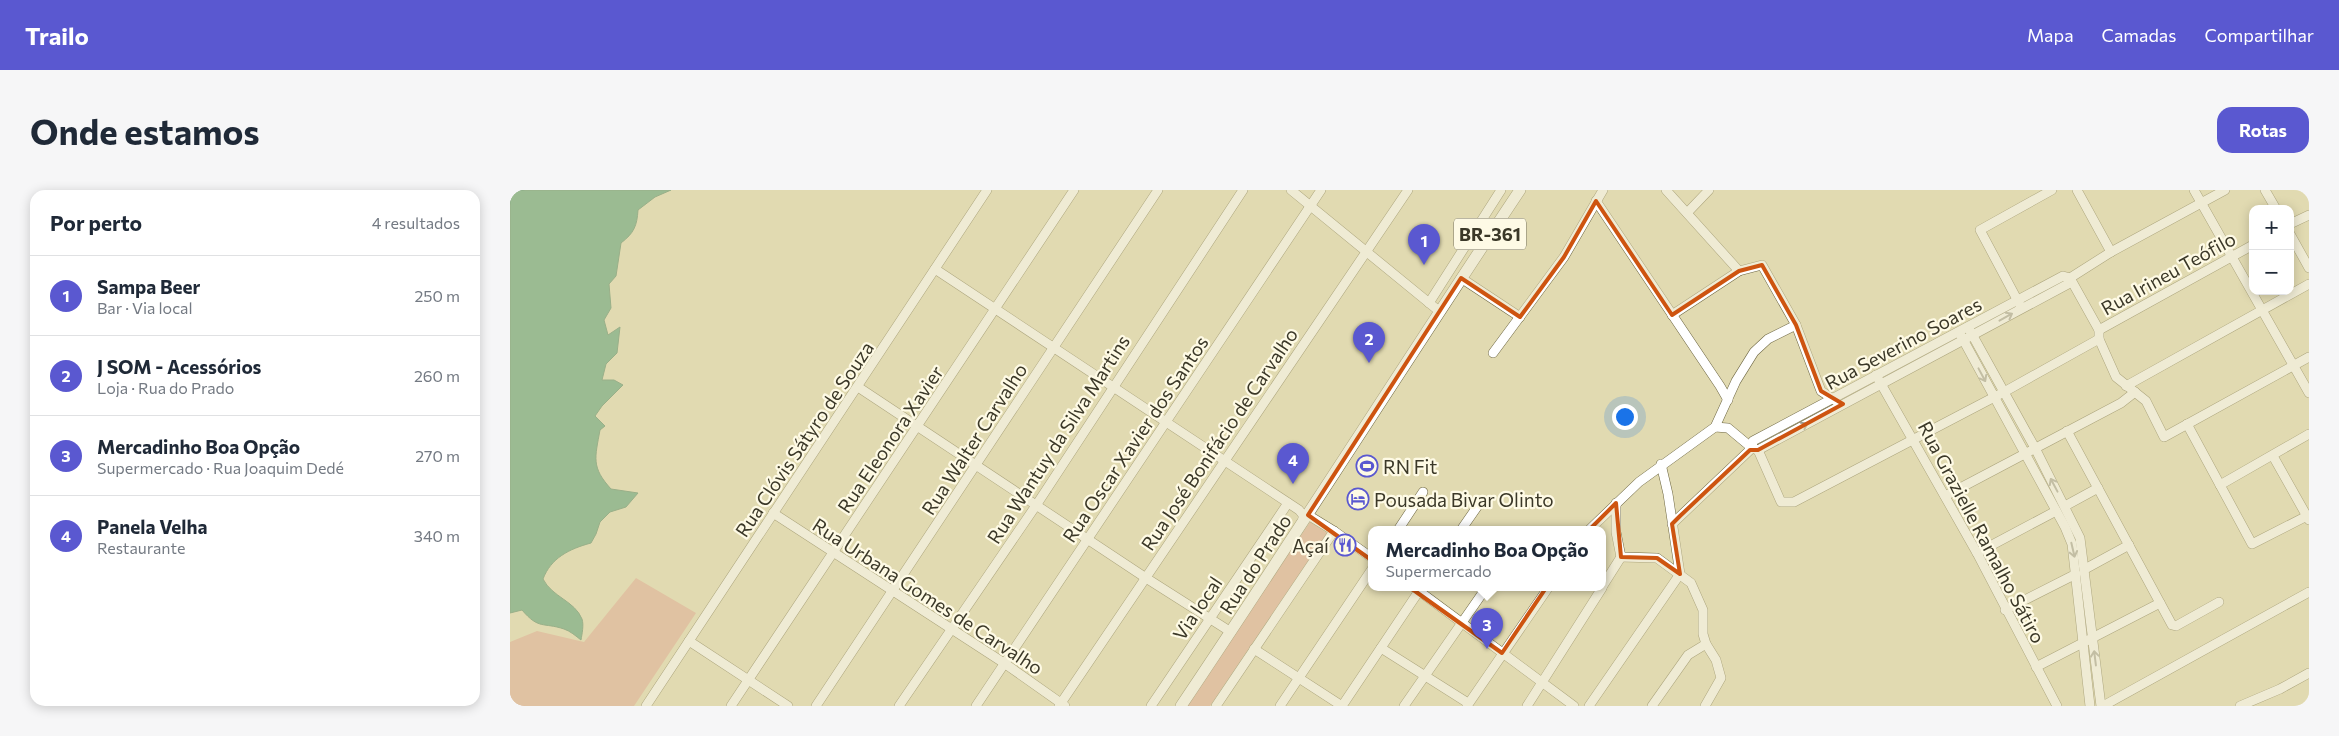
<!DOCTYPE html>
<html lang="pt">
<meta charset="utf-8">
<style>
body{margin:0;font-family:Commissioner,sans-serif;background:#f6f6f7;color:#1f2937}
.controls{position:absolute;right:15px;top:15px;display:grid;overflow:hidden;border-radius:10px;box-shadow:0 2px 12px #0003}
.controls button{width:45px;height:45px;display:grid;place-items:center;padding:0;border:0;border-bottom:1px solid #e0e1e3;background:#fff;color:#1f2937;font:25px sans-serif}
.you{position:absolute;left:1114px;top:226px;width:18px;height:18px;margin:-12px;border:4px solid #fff;border-radius:50%;background:#1a73e8;box-shadow:0 0 0 8px #1a73e833}
.badge{display:grid;place-items:center;width:32px;height:32px;border-radius:50%;background:#5a58d0;color:#fff;font-size:16px;font-weight:700}
.pin{position:absolute;translate:-50% -41px;filter:drop-shadow(0 1px 2px #0008)}
.pin::after{content:'';position:absolute;top:26px;width:18px;height:15px;background:inherit;clip-path:polygon(0 0,100% 0,50% 100%)}
.popup{position:absolute;left:858px;top:336px;width:238px;height:65px;box-sizing:border-box;display:grid;place-content:center;border-radius:10px;background:#fff;filter:drop-shadow(0 1px 4px #0005);font-size:16px;white-space:nowrap;color:#747a83}
.popup b{font-size:19px;color:#1f2937}
.popup::after{content:'';position:absolute;left:50%;top:100%;margin-left:-10px;border:10px solid transparent;border-top-color:#fff}
.list{margin:0;padding:0;list-style:none}
h2{display:flex;justify-content:space-between;align-items:center;height:65px;margin:0;padding:0 20px;font-size:21px}
h2 small{font-size:16px;font-weight:400;color:#747a83}
.list li{display:grid;grid-template-columns:32px 1fr auto;gap:15px;align-items:center;box-sizing:border-box;height:80px;padding:0 20px;border-top:1px solid #e0e1e3}
.list b{display:block;font-size:19px;white-space:nowrap}
.list p{margin:0;font-size:16px;white-space:nowrap;color:#747a83}
.list em{font-size:16px;font-style:normal;color:#747a83}
.map{position:relative;flex:none;width:1799px;height:516px;overflow:hidden;border-radius:15px}
header{display:flex;align-items:center;gap:30px;box-sizing:border-box;height:70px;padding:0 25px;background:#5a58d0;color:#fff}
header strong{font-size:24px}
nav{display:flex;gap:28px;margin-inline-start:auto;font-size:18px}
.intro{display:flex;align-items:center;justify-content:space-between;box-sizing:border-box;height:120px;padding:0 30px}
h1{margin:0;font-size:35px}
.button{padding:12px 22px;border-radius:15px;background:#5a58d0;color:#fff;font-size:18px;font-weight:700}
main{display:flex;gap:30px;padding:0 30px}
aside{flex:1;background:#fff;border-radius:15px;box-shadow:0 2px 12px #0003}
.map>svg:first-child{display:block}
.green{fill:#dea490}
.water{fill:#45966d;stroke:#427a58}
.lines{fill:none;stroke-linecap:round;stroke-linejoin:round}
.minor-casing{stroke:#6d6641;stroke-width:10}
.major-casing{stroke:#6d6641;stroke-width:12}
.minor{stroke:#fff;stroke-width:9}
.major{stroke:#fff;stroke-width:11}
.oneway{stroke:#9d9c94}
.marked{fill:none;stroke:#ce5410;stroke-width:4;stroke-linejoin:round}
.labels{text-anchor:middle;dominant-baseline:central;stroke-width:4.5;stroke-linejoin:round;paint-order:stroke}
.shield{fill:#fefae5;stroke:#767261;stroke-width:1}
.shield-label{font-size:18px;font-weight:bold;fill:#3b3828}
.street-label{font-size:19px;fill:#3b3828;stroke:#fefae5}
.poi-label{font-size:19px;fill:#3b3828;stroke:#fefae5;text-anchor:start}
</style>
<header>
<strong>Trailo</strong>
<nav><a>Mapa</a><a>Camadas</a><a>Compartilhar</a></nav>
</header>
<div class="intro"><h1>Onde estamos</h1><a class="button">Rotas</a></div>
<main>
<aside>
<h2>Por perto<small>4 resultados</small></h2>
<ul class="list">
<li><span class="badge">1</span><div><b>Sampa Beer</b><p>Bar · Via local</p></div><em>250 m</em></li>
<li><span class="badge">2</span><div><b>J SOM - Acessórios</b><p>Loja · Rua do Prado</p></div><em>260 m</em></li>
<li><span class="badge">3</span><div><b>Mercadinho Boa Opção</b><p>Supermercado · Rua Joaquim Dedé</p></div><em>270 m</em></li>
<li><span class="badge">4</span><div><b>Panela Velha</b><p>Restaurante</p></div><em>340 m</em></li>
</ul>
</aside>
<div class="map">
<svg width="1799" height="516" viewBox="0 0 1799 516">
<rect width="100%" height="100%" fill="#e1dab1"/>
<g class="green">
<path d="M800 332 817 343 700 516H676Z"/>
<path d="M126 388 186 423 124 516H0V452L27 441 74 452Z"/>
</g>
<path class="water" d="M0 0H161L145 7 128 20C127 36 124 43 111 53L106 86 99 94 101 118 94 130 98 145 110 137 107 163 96 174 92 190H104L113 195 92 216 85 226 95 236 90 240C85 268 81 277 101 299L128 303 116 317 100 322 90 332 86 344 81 353C59 359 41 368 33 389 42 407 65 411 72 429 74 435 72 444 71 450 66 446 60 441 54 439 33 432 29 440 12 420L0 423Z"/>
<g class="lines">
<g class="minor-casing">
<g id="minor">
<path d="M781 0 929 121"/>
<path d="M1156 0 1229 81"/>
<path d="M1567 0 1601 62"/>
<path d="M1684 0 1799 203"/>
<path d="M1755 0 1766 19"/>
<path d="M1086 11 1210 196 1218 210"/>
<path d="M1177 23 1199 0"/>
<path d="M1780 34 1799 25"/>
<path d="M1780 44 1799 78"/>
<path d="M425 79 789 320 793 325V332"/>
<path d="M951 88 1010 127"/>
<path d="M1560 88 1589 140V149L1606 187 1636 211 1654 247 1799 167"/>
<path d="M919 113 991 0"/>
<path d="M1510 115 1470 40 1542 0"/>
<path d="M1162 125 1229 81 1252 75 1286 135 1311 201 1326 211"/>
<path d="M1458 137 1525 258 1570 348 1591 516"/>
<path d="M1589 140 1743 55"/>
<path d="M1449 142 1555 337 1562 354 1580 516"/>
<path d="M983 163 1054 67 1093 0"/>
<path d="M1366 185 1467 363 1547 516"/>
<path d="M1616 196 1799 94"/>
<path d="M348 197 636 388 721 442"/>
<path d="M1677 234 1742 354 1797 326"/>
<path d="M1557 241 1662 435 1666 436 1709 412"/>
<path d="M1248 260 1558 94 1560 88 1601 62 1715 0"/>
<path d="M1248 260 1271 312H1284L1494 202 1589 149"/>
<path d="M1248 260 1242 258 1243 251 1553 86 1560 88"/>
<path d="M1763 266 1799 330"/>
<path d="M1710 295 1799 244"/>
<path d="M1435 306 1611 213 1625 202"/>
<path d="M1106 313V342L1111 367"/>
<path d="M1555 316 1588 298"/>
<path d="M263 323 494 473 555 516"/>
<path d="M798 325 824 341 862 368"/>
<path d="M1162 334 1242 258 1218 238 1205 237"/>
<path d="M888 340 913 302"/>
<path d="M951 340 967 317"/>
<path d="M1079 340 1129 292 1205 237 1226 191 1244 162 1258 149 1286 135"/>
<path d="M1467 363 1546 321"/>
<path d="M1111 367 1147 368 1181 393 1193 420V444L1196 454 1206 470 1211 488 1195 516"/>
<path d="M1575 379 1619 355"/>
<path d="M1092 397 1111 367"/>
<path d="M905 398 1064 516"/>
<path d="M1495 420 1566 384"/>
<path d="M179 451 278 516"/>
<path d="M871 458 958 513"/>
<path d="M744 459 832 516"/>
<path d="M1526 477 1650 413"/>
<path d="M136 516 477 0"/>
<path d="M221 516 564 0"/>
<path d="M306 516 648 0"/>
<path d="M389 516 527 314 733 0"/>
<path d="M466 516 811 0"/>
<path d="M549 516 898 0"/>
<path d="M641 516 778 313"/>
<path d="M706 516 824 341"/>
<path d="M770 516 862 379"/>
<path d="M832 516 911 398"/>
<path d="M894 516 976 398"/>
<path d="M957 516 1038 398"/>
<path d="M1017 516 1092 398"/>
<path d="M1079 516 1170 384 1158 304 1151 274"/>
<path d="M1142 516 1178 465 1196 454"/>
<path d="M1593 516 1799 402"/>
<path d="M1730 516 1770 499 1799 483"/>
</g>
</g>
<g class="major-casing">
<path id="major" d="M671 516C786 345 896 171 1010 0"/>
</g>
<use href="#minor" class="minor"/>
<use href="#major" class="major"/>
</g>
<defs><path id="oneway-shaft" d="M-6 0H5M1.5-3L5.5 0L1.5 3" fill="none" stroke-width="1.6" stroke-linecap="round" stroke-linejoin="round" transform="scale(1.25)"/></defs>
<g class="oneway">
<use href="#oneway-shaft" transform="translate(1496 127) rotate(-29)"/>
<use href="#oneway-shaft" transform="translate(1472 185) rotate(62)"/>
<use href="#oneway-shaft" transform="translate(1291 237) rotate(-28)"/>
<use href="#oneway-shaft" transform="translate(1544 295) rotate(-118)"/>
<use href="#oneway-shaft" transform="translate(1563 360) rotate(77)"/>
<use href="#oneway-shaft" transform="translate(1585 468) rotate(-97)"/>
</g>
<path d="M0 0H1799V516H0ZM1086 11 1162 125 1229 81 1252 75 1286 135 1311 201 1333 214 1248 260H1240L1170 326 1162 334 1170 384 1147 368 1111 367 1106 313 1067 352 992 463 798 325 951 88 1010 127 1054 67Z" fill="#e1dab1" fill-opacity=".55" fill-rule="evenodd"/>
<path class="marked" d="M1086 11 1162 125 1229 81 1252 75 1286 135 1311 201 1333 214 1248 260H1240L1170 326 1162 334 1170 384 1147 368 1111 367 1106 313 1067 352 992 463 798 325 951 88 1010 127 1054 67Z"/>
<defs>
<g id="stadium-ring" transform="scale(1.125)"><circle r="9.5" fill="#fefae5" stroke="#5a58d0" stroke-width="1.5"/><path d="M0-5a6.5 5 0 1 0 0 10a6.5 5 0 1 0 0-10ZM-3.5-1.8h7v3.6h-7Z" fill="#5a58d0"/></g>
<g id="hotel-ring" transform="scale(1.125)"><circle r="9.5" fill="#fefae5" stroke="#5a58d0" stroke-width="1.5"/><path d="M-6-4.5h1.5V1H6V5H4.5V3h-9V5H-6ZM-4 0a1.8 1.8 0 1 1 3.6 0ZM.5 0V-2.5h3Q6-2.5 6 0Z" fill="#5a58d0"/></g>
<g id="restaurant-ring" transform="scale(1.125)"><circle r="9.5" fill="#fefae5" stroke="#5a58d0" stroke-width="1.5"/><path d="M-5-6h1v4h1v-4h1v4h1v-4h1v5L-1.5 .5V6h-2V.5L-5-1ZM5-6V6H3V1.5H1.5Q1.5-4 5-6Z" fill="#5a58d0"/></g>
</defs>
<g fill-rule="evenodd">
<use href="#stadium-ring" x="857" y="276"/>
<use href="#hotel-ring" x="848" y="309"/>
<use href="#restaurant-ring" x="835" y="355"/>
</g>
<g class="labels">
<rect class="shield" x="944" y="28.5" width="72" height="31" rx="4"/>
<g class="shield-label">
<text x="980" y="44">BR-361</text>
</g>
<g class="street-label">
<text transform="translate(1658 83) rotate(-29)">Rua Irineu Teófilo</text>
<text transform="translate(1393 153) rotate(-28)">Rua Severino Soares</text>
<text transform="translate(294 249) rotate(-56)">Rua Clóvis Sátyro de Souza</text>
<text transform="translate(380 249) rotate(-56)">Rua Eleonora Xavier</text>
<text transform="translate(464 249) rotate(-57)">Rua Walter Carvalho</text>
<text transform="translate(548 249) rotate(-57)">Rua Wantuy da Silva Martins</text>
<text transform="translate(625 249) rotate(-56)">Rua Oscar Xavier dos Santos</text>
<text transform="translate(709 249) rotate(-56)">Rua José Bonifácio de Carvalho</text>
<text transform="translate(1472 342) rotate(62)">Rua Grazielle Ramalho Sátiro</text>
<text transform="translate(745 374) rotate(-57)">Rua do Prado</text>
<text transform="translate(418 406) rotate(33)">Rua Urbana Gomes de Carvalho</text>
<text transform="translate(687 418) rotate(-56)">Via local</text>
</g>
<g class="poi-label">
<text x="873" y="276">RN Fit</text>
<text x="864" y="309">Pousada Bivar Olinto</text>
<text x="819" y="355" text-anchor="end">Açaí</text>
</g>
</g>
</svg>
<div class="controls">
<button>+</button>
<button>−</button>
</div>
<div class="you"></div>
<div class="pin badge" style="left:914px;top:75px">1</div>
<div class="pin badge" style="left:859px;top:173px">2</div>
<div class="pin badge" style="left:977px;top:459px">3</div>
<div class="popup"><b>Mercadinho Boa Opção</b>Supermercado</div>
<div class="pin badge" style="left:783px;top:294px">4</div>
</div>
</main>
